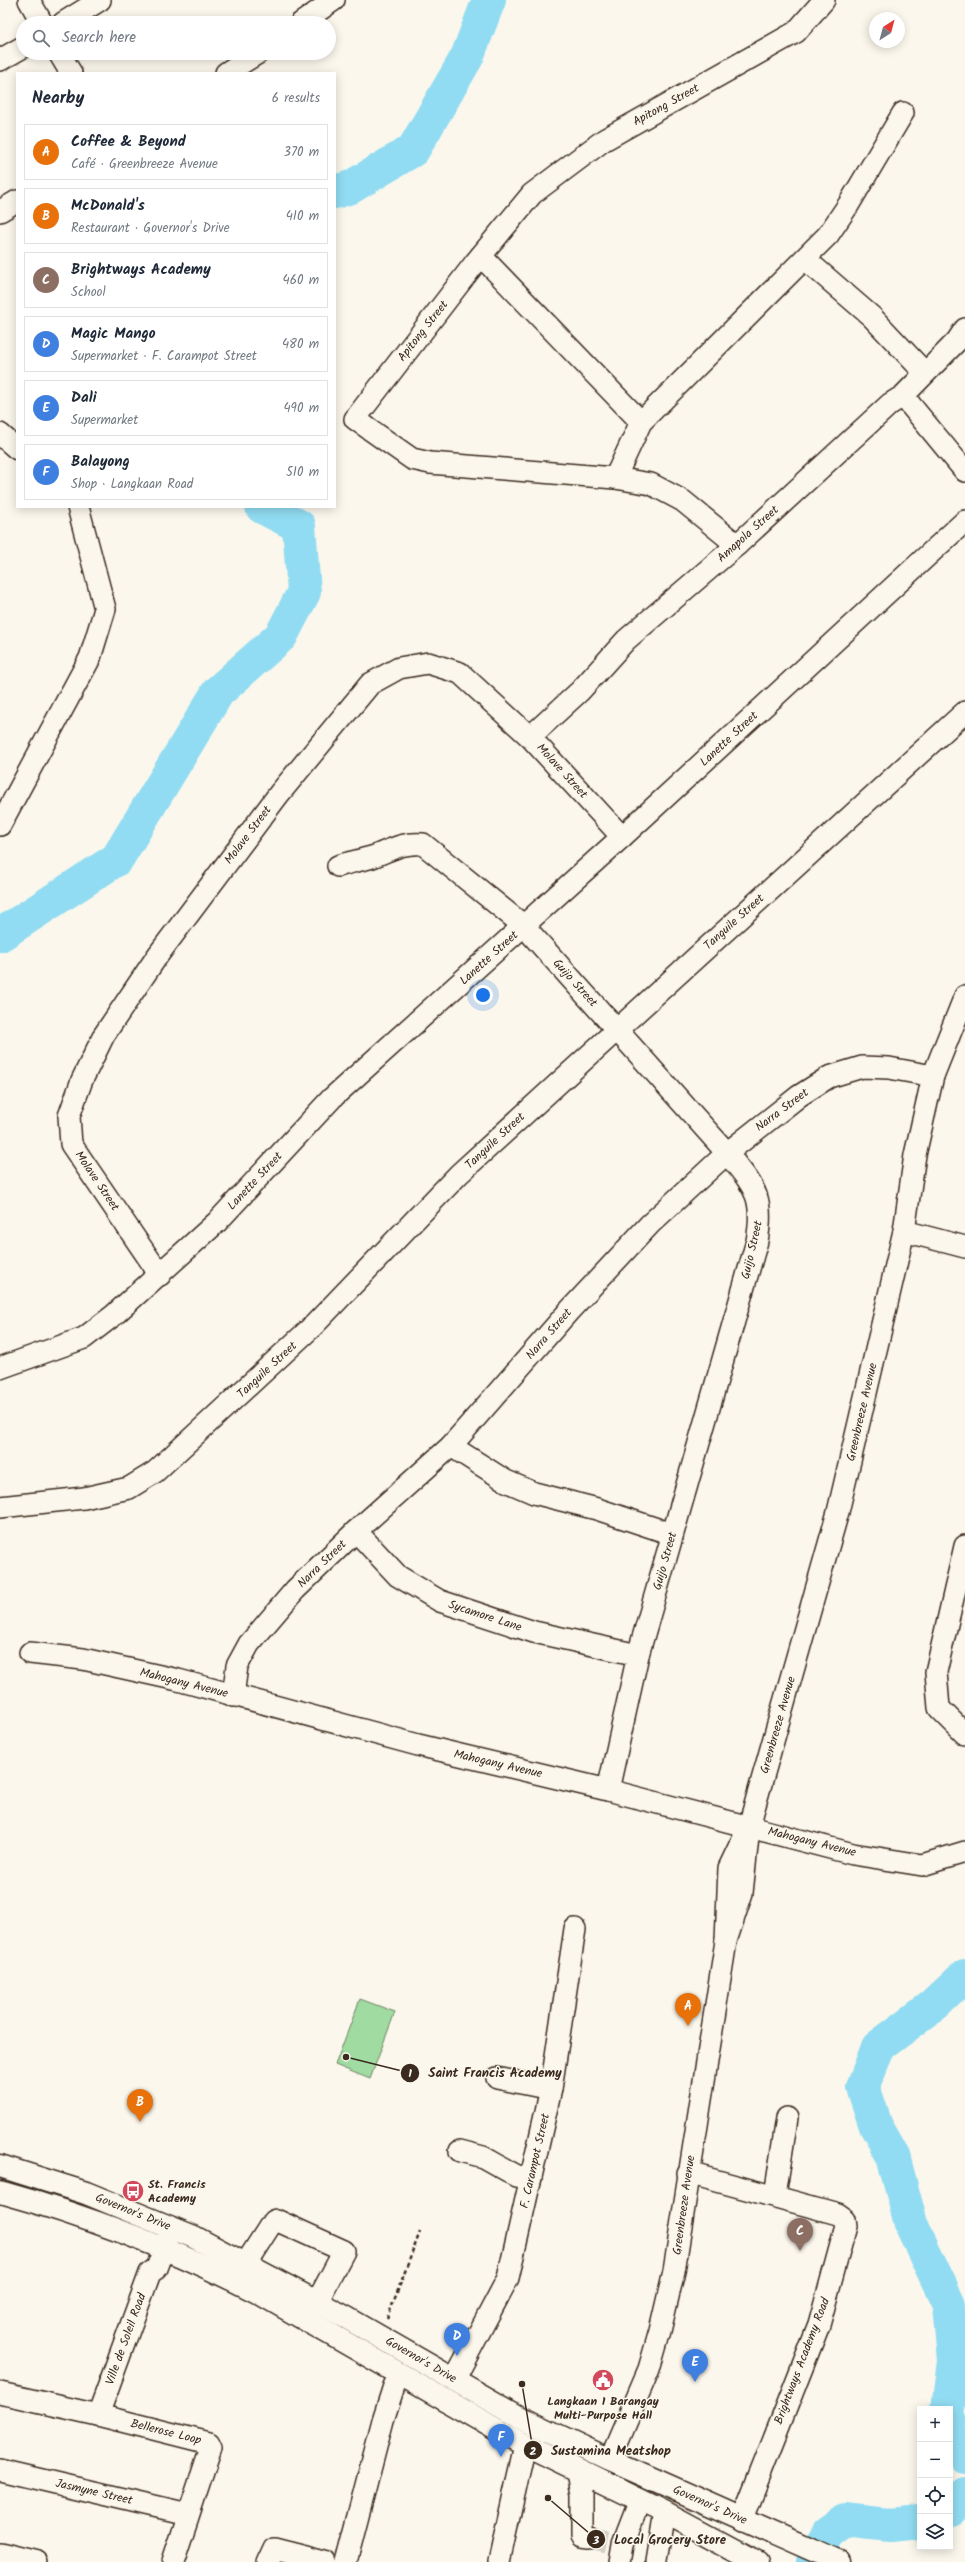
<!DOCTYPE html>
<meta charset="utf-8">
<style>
body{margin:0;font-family:Kalam,sans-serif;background:#f6f6f7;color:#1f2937}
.controls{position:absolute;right:12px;bottom:12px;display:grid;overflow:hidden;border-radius:0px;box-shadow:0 2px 10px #0003}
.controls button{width:36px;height:36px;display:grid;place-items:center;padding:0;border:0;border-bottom:1px solid #e0e1e3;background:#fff;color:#1f2937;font:20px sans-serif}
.compass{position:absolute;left:869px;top:12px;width:36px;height:36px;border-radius:50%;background:#fff;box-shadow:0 2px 10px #0003;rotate:36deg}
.you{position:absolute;left:483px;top:995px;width:14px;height:14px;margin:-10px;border:3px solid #fff;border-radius:50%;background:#1a73e8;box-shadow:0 0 0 6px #1a73e833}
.badge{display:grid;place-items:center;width:26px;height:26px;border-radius:50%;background:#d1495b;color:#fff;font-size:13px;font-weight:700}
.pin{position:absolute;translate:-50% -33px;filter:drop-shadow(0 1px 2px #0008)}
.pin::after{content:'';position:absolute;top:21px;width:14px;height:12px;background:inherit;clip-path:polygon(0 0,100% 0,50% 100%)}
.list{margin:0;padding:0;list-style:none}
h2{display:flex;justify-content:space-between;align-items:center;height:52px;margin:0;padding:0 16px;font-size:17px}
h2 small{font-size:13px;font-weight:400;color:#747a83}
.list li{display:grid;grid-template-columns:26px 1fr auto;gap:12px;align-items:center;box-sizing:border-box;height:56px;margin:0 8px 8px;padding:0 8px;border:1px solid #e0e1e3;border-radius:0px}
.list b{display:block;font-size:15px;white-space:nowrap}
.list p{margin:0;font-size:13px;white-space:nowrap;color:#747a83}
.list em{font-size:13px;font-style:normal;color:#747a83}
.icon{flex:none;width:22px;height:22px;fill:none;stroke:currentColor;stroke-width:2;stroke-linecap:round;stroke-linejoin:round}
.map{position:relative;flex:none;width:965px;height:2562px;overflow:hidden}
.search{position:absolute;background:#fff;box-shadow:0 2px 10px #0003;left:16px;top:16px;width:320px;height:44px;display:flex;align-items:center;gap:10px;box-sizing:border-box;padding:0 14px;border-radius:22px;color:#747a83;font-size:15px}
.panel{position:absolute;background:#fff;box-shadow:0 2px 10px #0003;left:16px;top:72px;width:320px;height:436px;border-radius:0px}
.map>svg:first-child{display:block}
.green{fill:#a0dba2;stroke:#6e8260}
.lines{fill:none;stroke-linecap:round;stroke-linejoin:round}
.river{stroke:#91dcf2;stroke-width:34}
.minor-tunnel{stroke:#d5cec3;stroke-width:21;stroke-dasharray:21 10;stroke-linecap:butt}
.minor-casing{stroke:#3b2a1e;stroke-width:24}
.major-casing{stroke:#3b2a1e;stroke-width:25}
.path{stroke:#3b2a1e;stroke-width:2.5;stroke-dasharray:4 3;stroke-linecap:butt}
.minor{stroke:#fbf7ec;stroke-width:21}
.major{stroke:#fbf7ec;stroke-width:22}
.labels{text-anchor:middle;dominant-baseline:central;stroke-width:3;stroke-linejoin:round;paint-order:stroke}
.street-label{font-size:12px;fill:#3b2a1e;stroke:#fbf7ec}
.poi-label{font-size:12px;font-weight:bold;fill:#3b2a1e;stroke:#fbf7ec;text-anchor:start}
.leader{fill:none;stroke:#3b2a1e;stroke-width:1.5}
.callout-dot{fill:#3b2a1e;stroke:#fbf7ec;stroke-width:1.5}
.mark-label{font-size:12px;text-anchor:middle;font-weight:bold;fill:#fff}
.callout-label{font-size:13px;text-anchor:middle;font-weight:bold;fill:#3b2a1e;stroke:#fbf7ec;stroke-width:3;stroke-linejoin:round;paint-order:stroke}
</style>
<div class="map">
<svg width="965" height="2562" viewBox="0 0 965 2562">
<rect width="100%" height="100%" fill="#fbf7ec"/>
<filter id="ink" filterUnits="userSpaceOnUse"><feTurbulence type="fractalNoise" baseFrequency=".025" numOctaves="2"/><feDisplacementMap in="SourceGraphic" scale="8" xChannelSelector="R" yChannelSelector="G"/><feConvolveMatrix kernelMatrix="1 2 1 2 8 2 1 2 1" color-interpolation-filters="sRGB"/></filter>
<g filter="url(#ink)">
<path class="green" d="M360 1999 395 2012 370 2079 335 2065Z"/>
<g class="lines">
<g class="river">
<path d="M335 192 351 187 413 150 467 57 489 0"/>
<path d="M0 935 117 859 218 692 281 636 304 592 299 526 262 507"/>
<path d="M948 2409 954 2360 949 2304 911 2224 893 2156 876 2126 863 2087 878 2047 934 2005 965 1976"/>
<path d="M950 2422 951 2434 965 2457"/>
<path d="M950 2510 965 2494"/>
<path d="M813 2562 828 2532 845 2520 889 2525 920 2522"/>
</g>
<path class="minor-tunnel" d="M590 2538 608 2542"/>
<g class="minor-casing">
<g id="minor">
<path d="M29 0 42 23"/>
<path d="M63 23 100 0"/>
<path d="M301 23 334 0"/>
<path d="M59 53 71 73"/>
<path d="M0 60 23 47"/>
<path d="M226 73 258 53"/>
<path d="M0 211 17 201"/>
<path d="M481 256 641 422"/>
<path d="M805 259 872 317 924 372"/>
<path d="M903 396 965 471"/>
<path d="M0 434 17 449"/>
<path d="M615 478 641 422 828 235 849 204 903 113"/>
<path d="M737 545 683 501 651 484 615 478 430 463 412 459 355 419 475 263 532 194 604 140 796 32 824 0"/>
<path d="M530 737 580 691 626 640 737 545 890 404 903 396 957 341 965 329"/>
<path d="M0 825 90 658 105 609 78 507"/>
<path d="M338 866C350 862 363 860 375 856 392 849 404 842 423 844L524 926 727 1153C754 1187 765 1196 757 1241L638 1655 608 1790"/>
<path d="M904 1231 965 1247"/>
<path d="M160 1275 71 1144 69 1116 82 1080 104 1035 158 955 279 794 370 684 399 668 428 663 460 673 530 737 622 837"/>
<path d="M0 1368 84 1338 114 1315 217 1222 332 1098 622 837 965 521"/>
<path d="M451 1446 506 1481 534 1493 597 1509 672 1534"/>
<path d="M0 1507 84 1498 129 1488 155 1472 314 1325 459 1174 965 712"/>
<path d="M356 1531 398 1576 440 1601 534 1632 638 1655"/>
<path d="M965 1546 936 1672 939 1708 965 1734"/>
<path d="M30 1653 83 1659 178 1680 418 1745 608 1790 853 1854 922 1865 965 1852"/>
<path d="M233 1696 237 1666 249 1644 295 1590 356 1531 451 1446 568 1312 650 1224 727 1153 799 1096 829 1077 862 1067 889 1068 933 1076"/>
<path d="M726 1941 729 1868 749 1826 838 1512 904 1231 915 1155 933 1076 965 996"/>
<path d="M497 2078 551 2089"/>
<path d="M460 2151 483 2157 517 2176 531 2178"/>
<path d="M688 2173 838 2214 845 2219 846 2226 819 2325 742 2520"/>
<path d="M775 2195 787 2118"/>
<path d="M246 2263 273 2221 276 2220 344 2251 317 2302"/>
<path d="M454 2380 508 2278 551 2089 575 1929"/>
<path d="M0 2393 98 2415 209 2443 211 2447 173 2562"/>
<path d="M98 2415 150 2273 157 2268 170 2233"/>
<path d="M610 2460 649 2369 660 2331 674 2271 726 1941 742 1893 748 1837"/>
<path d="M0 2470 188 2514"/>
<path d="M578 2471 582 2493V2537L590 2538"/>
<path d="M0 2553 37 2562"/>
<path d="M268 2562 274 2549 325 2562"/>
<path d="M346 2562 383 2420 394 2386 400 2375"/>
<path d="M499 2562 525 2445"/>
<path d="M620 2562 623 2544 640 2500"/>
<path d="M656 2562 664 2512"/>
</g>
</g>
<g class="major-casing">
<g id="major">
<path d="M0 2166 86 2193 194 2237 347 2318 519 2417 610 2460 840 2562"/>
<path d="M0 2192C90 2217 176 2250 259 2293L508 2436 664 2512 757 2562"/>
</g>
</g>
<path class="path" d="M387 2319 420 2232"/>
<use href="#minor" class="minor"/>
<use href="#major" class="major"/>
</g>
</g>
<defs>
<g id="bus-disc" transform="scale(1.15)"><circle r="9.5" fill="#d1495b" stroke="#fbf7ec"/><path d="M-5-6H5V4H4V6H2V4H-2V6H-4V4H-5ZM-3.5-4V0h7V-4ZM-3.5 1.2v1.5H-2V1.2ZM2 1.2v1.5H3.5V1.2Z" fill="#fff"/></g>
<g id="civic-disc" transform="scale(1.15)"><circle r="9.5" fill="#d1495b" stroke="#fbf7ec"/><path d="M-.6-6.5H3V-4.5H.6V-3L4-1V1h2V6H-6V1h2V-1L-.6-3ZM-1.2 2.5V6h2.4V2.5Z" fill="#fff"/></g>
</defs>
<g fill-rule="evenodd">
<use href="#bus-disc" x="133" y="2191"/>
<use href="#civic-disc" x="603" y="2380"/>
</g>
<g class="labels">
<g class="street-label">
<text transform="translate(666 105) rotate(-29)">Apitong Street</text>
<text transform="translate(423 331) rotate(-52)">Apitong Street</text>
<text transform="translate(748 534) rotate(-42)">Amapola Street</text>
<text transform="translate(729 739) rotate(-43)">Lanette Street</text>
<text transform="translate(562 771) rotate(48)">Molave Street</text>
<text transform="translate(248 835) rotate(-53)">Molave Street</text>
<text transform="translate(734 922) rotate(-42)">Tanguile Street</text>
<text transform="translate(489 958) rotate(-42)">Lanette Street</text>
<text transform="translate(575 983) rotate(48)">Guijo Street</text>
<text transform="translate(782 1110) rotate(-37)">Narra Street</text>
<text transform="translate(495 1141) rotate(-43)">Tanguile Street</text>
<text transform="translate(97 1181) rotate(56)">Molave Street</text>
<text transform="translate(255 1181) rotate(-47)">Lanette Street</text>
<text transform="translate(752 1250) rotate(-77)">Guijo Street</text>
<text transform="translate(549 1334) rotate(-49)">Narra Street</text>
<text transform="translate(267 1370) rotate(-43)">Tanguile Street</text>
<text transform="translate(862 1412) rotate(-77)">Greenbreeze Avenue</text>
<text transform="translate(665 1561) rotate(-74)">Guijo Street</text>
<text transform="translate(322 1564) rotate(-44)">Narra Street</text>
<text transform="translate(485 1616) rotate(18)">Sycamore Lane</text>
<text transform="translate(184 1683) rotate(14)">Mahogany Avenue</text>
<text transform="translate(778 1725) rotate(-74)">Greenbreeze Avenue</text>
<text transform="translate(498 1764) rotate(13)">Mahogany Avenue</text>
<text transform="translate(812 1842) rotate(14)">Mahogany Avenue</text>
<text transform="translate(535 2161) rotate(-77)">F. Carampot Street</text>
<text transform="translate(684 2205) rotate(-82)">Greenbreeze Avenue</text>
<text transform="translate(133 2212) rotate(22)">Governor's Drive</text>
<text transform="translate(126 2339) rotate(-70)">Ville de Soleil Road</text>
<text transform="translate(421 2360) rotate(30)">Governor's Drive</text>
<text transform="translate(802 2361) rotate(-69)">Brightways Academy Road</text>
<text transform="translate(166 2432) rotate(14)">Bellerose Loop</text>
<text transform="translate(94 2492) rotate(13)">Jasmyne Street</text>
<text transform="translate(710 2505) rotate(24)">Governor's Drive</text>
</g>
<g class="poi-label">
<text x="148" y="2184">St. Francis<tspan x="148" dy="14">Academy</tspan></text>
<text x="603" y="2401" text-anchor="middle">Langkaan 1 Barangay<tspan x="603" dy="14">Multi-Purpose Hall</tspan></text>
</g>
</g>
<path class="leader" d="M346 2057L410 2073M522 2384L533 2450M548 2498L596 2539"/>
<g class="callout-dot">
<circle cx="346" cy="2057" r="4"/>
<circle cx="522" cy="2384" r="4"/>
<circle cx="548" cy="2498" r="4"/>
<circle cx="410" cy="2073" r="10"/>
<circle cx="533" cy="2450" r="10"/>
<circle cx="596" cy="2539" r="10"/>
</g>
<g class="mark-label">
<text x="410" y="2077">1</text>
<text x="533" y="2455">2</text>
<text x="596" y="2544">3</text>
</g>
<g class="callout-label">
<text x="495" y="2077">Saint Francis Academy</text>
<text x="611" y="2455">Sustamina Meatshop</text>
<text x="670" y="2544">Local Grocery Store</text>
</g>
</svg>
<div class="controls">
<button>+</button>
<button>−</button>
<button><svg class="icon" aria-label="locate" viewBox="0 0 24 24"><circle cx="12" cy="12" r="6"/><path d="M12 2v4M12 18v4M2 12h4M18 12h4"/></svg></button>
<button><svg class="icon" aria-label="layers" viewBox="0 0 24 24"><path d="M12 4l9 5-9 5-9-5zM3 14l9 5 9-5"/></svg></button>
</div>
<svg class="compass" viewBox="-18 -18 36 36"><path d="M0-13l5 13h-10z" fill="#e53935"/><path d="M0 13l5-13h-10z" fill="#747a83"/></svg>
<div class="you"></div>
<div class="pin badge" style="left:688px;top:2026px;background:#e8710a">A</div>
<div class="pin badge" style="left:140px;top:2122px;background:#e8710a">B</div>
<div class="pin badge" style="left:800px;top:2251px;background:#8d6e63">C</div>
<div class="pin badge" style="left:457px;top:2356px;background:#3f7fe0">D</div>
<div class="pin badge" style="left:695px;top:2382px;background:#3f7fe0">E</div>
<div class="pin badge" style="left:501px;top:2457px;background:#3f7fe0">F</div>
<div class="search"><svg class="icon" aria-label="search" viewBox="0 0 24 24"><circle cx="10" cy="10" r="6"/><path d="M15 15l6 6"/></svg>Search here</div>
<section class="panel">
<h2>Nearby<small>6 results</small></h2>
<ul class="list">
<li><span class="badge" style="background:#e8710a">A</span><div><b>Coffee &amp; Beyond</b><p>Café · Greenbreeze Avenue</p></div><em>370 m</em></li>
<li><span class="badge" style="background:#e8710a">B</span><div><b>McDonald's</b><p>Restaurant · Governor's Drive</p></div><em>410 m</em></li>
<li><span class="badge" style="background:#8d6e63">C</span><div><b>Brightways Academy</b><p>School</p></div><em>460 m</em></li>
<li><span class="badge" style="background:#3f7fe0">D</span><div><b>Magic Mango</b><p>Supermarket · F. Carampot Street</p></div><em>480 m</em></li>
<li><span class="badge" style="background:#3f7fe0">E</span><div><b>Dali</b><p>Supermarket</p></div><em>490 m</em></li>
<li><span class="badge" style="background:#3f7fe0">F</span><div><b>Balayong</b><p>Shop · Langkaan Road</p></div><em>510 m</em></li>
</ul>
</section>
</div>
